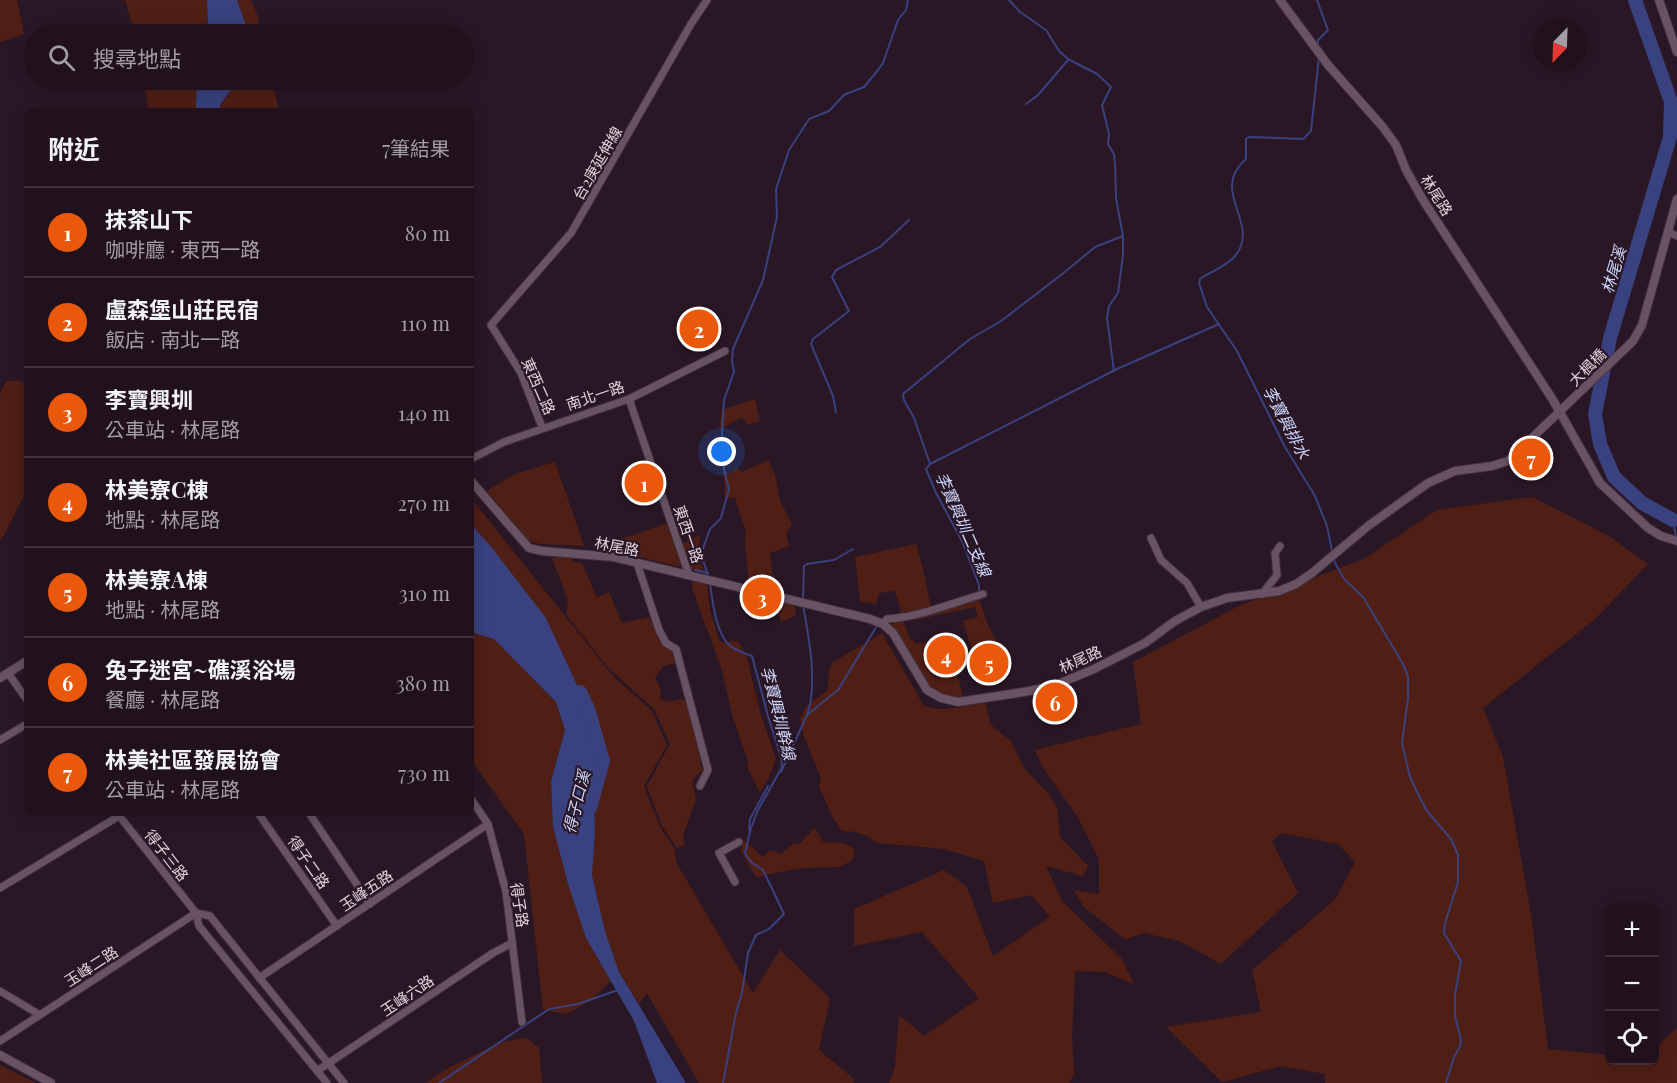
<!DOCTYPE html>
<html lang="zh-TW">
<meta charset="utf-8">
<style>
body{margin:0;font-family:"Playfair Display","Noto Sans TC",serif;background:#2d1f29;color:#f1f3f6}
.controls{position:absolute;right:18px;bottom:18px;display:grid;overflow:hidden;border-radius:9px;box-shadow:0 3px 15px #0003}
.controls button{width:54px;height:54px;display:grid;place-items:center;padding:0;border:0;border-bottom:2px solid #3d313b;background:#20111c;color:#f1f3f6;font:30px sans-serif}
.compass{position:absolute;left:1533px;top:18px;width:54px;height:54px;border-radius:50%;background:#20111c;box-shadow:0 3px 15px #0003;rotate:203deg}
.you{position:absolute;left:722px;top:452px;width:21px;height:21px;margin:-15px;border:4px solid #fff;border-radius:50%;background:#1a73e8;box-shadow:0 0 0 9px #1a73e833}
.badge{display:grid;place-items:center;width:39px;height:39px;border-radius:50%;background:#ea580c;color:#fff;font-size:20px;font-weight:700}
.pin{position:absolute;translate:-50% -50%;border:3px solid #fff;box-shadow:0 2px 6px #0006}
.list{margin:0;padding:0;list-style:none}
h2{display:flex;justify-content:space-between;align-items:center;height:78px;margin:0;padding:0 24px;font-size:26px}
h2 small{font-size:20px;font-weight:400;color:#a29da3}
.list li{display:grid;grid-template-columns:39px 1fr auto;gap:18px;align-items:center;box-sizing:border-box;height:90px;padding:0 24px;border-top:2px solid #3d313b}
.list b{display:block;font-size:22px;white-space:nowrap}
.list p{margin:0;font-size:20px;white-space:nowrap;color:#a29da3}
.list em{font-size:20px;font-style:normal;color:#a29da3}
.icon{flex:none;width:33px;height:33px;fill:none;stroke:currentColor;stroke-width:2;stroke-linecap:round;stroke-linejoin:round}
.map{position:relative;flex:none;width:1677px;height:1083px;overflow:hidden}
.search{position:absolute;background:#20111c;box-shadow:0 3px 15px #0003;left:24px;top:24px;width:450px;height:66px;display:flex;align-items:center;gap:15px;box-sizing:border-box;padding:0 21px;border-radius:33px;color:#a29da3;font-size:22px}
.panel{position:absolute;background:#20111c;box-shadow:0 3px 15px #0003;left:24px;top:108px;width:450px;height:708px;border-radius:9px}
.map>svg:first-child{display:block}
.green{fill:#4f1f16}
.water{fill:#39417e}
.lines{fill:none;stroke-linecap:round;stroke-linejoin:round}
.stream{stroke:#39417e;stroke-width:2}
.river{stroke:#39417e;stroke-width:14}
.minor-casing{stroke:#3f313c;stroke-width:9}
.tertiary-casing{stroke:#3f313c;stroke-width:10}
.minor{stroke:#685263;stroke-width:7}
.tertiary{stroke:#685263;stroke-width:8}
.labels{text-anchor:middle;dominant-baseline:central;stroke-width:4.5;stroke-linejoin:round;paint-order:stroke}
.street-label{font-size:15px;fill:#e0d3dd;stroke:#2a1726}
.water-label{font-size:16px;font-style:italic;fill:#cfd8fe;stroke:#2a1726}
</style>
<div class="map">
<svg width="1677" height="1083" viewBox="0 0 1677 1083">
<rect width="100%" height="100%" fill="#2a1726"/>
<g class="green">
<path d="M0 0H17L24 34 0 42Z"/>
<path d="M125 0H207L208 25 205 34H135Z"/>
<path d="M237 0H251L257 14 261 34H249Z"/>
<path d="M143 80H197L196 111H149Z"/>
<path d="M238 80H272L279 111H220V106Z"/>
<path d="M6 381H20L27 385V489L3 537 0 540V394Z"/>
<path d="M755 399 760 421 748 425 742 417 719 430 722 410Z"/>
<path d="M768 460 775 475 780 500 792 525 786 534 789 546 770 553 774 590 749 584 745 545 746 531 735 498 724 497 725 489 723 472 725 471 730 474 737 468 742 472Z"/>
<path d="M555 462 584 546 541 544 529 541 487 491 515 474Z"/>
<path d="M1532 497 1609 536 1648 564 1594 620 1483 708 1503 757 1531 915 1548 1049 1609 1055 1610 1060H1654L1655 1048 1677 1028V1083H1325V1074L1281 1066 1222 1082 1166 1027 1261 1012 1252 970 1335 900 1355 862 1338 844 1281 833 1272 842 1298 893 1221 964 1180 941 1144 933 1125 939 1083 906 1074 890 1099 894V859L1077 816 1042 766 1035 750 1141 724 1133 662 1241 605 1364 559 1437 510Z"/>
<path d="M471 498 613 676 652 711 667 745 644 786 660 827 674 848 677 864 753 993 780 950 830 998 819 1050 855 1080 853 1083H699L647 993 639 1004 619 972 605 931 592 875 595 833 589 711 546 618 471 524Z"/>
<path d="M668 523 676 545 681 567 619 552 615 541Z"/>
<path d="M700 535 697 553 704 572 689 569 681 544Z"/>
<path d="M916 544 923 569 931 608 900 616V608L895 591 879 593 876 604 860 601 855 557Z"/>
<path d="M570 556 574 562 582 563 597 598 609 592 622 623 649 617 666 647 674 651 676 663 663 666 655 677 661 691 660 698 668 702 683 699 686 701 700 756V765L703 769 692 781 696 799 683 835 685 845 677 848 662 826 647 786 670 744 654 709 609 669 566 614 568 600 552 558Z"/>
<path d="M692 580 707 584 710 611 720 642 738 641 746 654 760 712 776 759 769 777 760 793 748 769V761L733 718 721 667 692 588Z"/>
<path d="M978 597 990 630 1004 654 1003 658 994 659 990 645 972 650 963 621 978 617 975 607 915 620 914 617Z"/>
<path d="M772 598C786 601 795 599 796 615L781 622Z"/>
<path d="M899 620 904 623 910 639 913 640 915 644 936 640 944 666 933 669 934 678 957 673 963 697C955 698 946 698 939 695 922 687 900 642 889 625Z"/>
<path d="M471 632 494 639 556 702 565 730 551 781 553 827 568 884 586 938 611 981 591 1000 567 1014 543 1010 524 834 471 760Z"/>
<path d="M882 633 924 706C943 713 965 706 985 702L991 725 1011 741 1024 768 1047 792 1057 807 1060 837 1088 866 1083 876 1046 866 1062 901 1121 958 1134 984 1105 972 1075 971 1072 1037 1074 1075 1069 1083H889L895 1067 899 1015 924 1036 979 998 922 932 854 946V909L944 870 967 887 993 956 1050 917 1032 895 993 903 984 861 944 849 877 843C866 834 857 831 842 831L832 816 819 786 821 778 803 734 800 718 807 705 827 691C830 681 827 672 832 663Z"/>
<path d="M815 828 823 842C834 843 847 841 855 850L852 860 840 867 801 868 756 877 741 851 744 840 763 857 770 850 780 854 795 843 798 845Z"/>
<path d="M526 1038 539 1048 542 1083H425L450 1067 501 1042Z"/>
<path d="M0 1065 36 1083H0Z"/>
</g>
<g class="water">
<path d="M207 0H237L249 34H205L208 25Z"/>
<path d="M197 80H238L220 105V111H196Z"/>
<path d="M471 524 492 548 546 618 589 711 598 753 594 801 595 833 592 875 605 931 619 972 686 1083H657L634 1021 586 938 568 884 553 827 551 781 565 730 556 702 494 639 471 632Z"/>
</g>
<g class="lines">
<g class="stream">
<path d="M1317 0 1328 30 1318 40V45"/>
<path d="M1319 57 1311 131 1303 139 1249 137 1246 139V159C1208 192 1262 223 1235 256 1226 267 1211 271 1200 279L1199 283 1207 307 1237 351 1285 447 1315 496 1327 526 1332 551"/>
<path d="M1026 104 1038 95 1068 60"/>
<path d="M1114 371 1107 318 1109 306 1118 293 1123 255V236"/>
<path d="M836 412 833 396 811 344 813 339 849 311 832 277 836 270 880 247 909 220"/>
<path d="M930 464 914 418 904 400 903 394 970 339 1001 321 1061 275 1095 247 1123 236 1116 198 1115 164 1114 154 1108 144 1109 134 1102 105 1111 87 1097 74 1068 59 1059 51 1046 30 1020 12 1009 0"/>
<path d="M1676 537 1673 520 1677 522"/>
<path d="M1333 557 1336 565 1345 580 1363 597 1403 664 1408 676V698L1402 743 1410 777 1418 794 1427 811 1451 839 1458 855V882L1445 923 1444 933 1461 961 1455 995V1016L1461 1040 1460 1047 1454 1057 1446 1083"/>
<path d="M695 570 708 573"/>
<path d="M709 579 701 554 710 529 721 518 729 489 724 470 722 434 724 400 734 372 732 361 733 349 763 280 777 217 776 189 789 150 809 119 829 111 844 95 864 87 878 70 883 63 898 20 906 10 908 0"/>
<path d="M710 584C713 603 715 627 727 643 733 650 744 653 752 656L768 716 781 757 782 767 758 810 751 828 745 853 751 862 763 870 784 914 769 929 756 935 748 953 742 993 736 1013 723 1083"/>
<path d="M977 594 979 591V585L962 541 936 493 926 469 930 464 1117 369 1219 324"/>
<path d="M803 599 804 566 807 564 834 560 853 549"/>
<path d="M803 605C809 638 818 684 807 715"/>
<path d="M781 772 807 715 838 690 878 624"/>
<path d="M749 830 750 819 768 786"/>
<path d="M439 1083 549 1009 578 1004 618 990"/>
</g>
<g class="river">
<path d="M1635 0 1671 102 1670 137 1610 338 1595 414 1600 444 1614 477 1642 503 1673 520"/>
<path d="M580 692 588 709 603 761 590 808"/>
</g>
<g class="minor-casing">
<g id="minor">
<path d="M1668 232 1677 236"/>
<path d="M629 399 689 575"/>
<path d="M542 427 521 373 491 325 571 233 691 24 707 0"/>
<path d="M471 459 504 442 629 399 725 351"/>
<path d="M1151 538 1161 560 1187 583 1201 607"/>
<path d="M637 563 659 630 666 643 676 649 708 770 700 786"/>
<path d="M1262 594 1277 575 1275 553 1280 546"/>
<path d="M883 624 887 619C920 617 952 603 983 594"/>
<path d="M8 673 27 700"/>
<path d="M0 740 27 724"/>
<path d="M471 799 488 824 506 892 522 1022"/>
<path d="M117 813 196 913 199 926 327 1083"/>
<path d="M258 813 337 926"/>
<path d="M309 813 370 904"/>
<path d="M735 882 719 853 739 842"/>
<path d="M0 888 119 816"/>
<path d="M196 913 210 916 344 1083"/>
<path d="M259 978 488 824"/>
<path d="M0 991 40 1015"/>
<path d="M0 1041 196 913"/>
<path d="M317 1071 493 953 512 943"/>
</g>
</g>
<g class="tertiary-casing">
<g id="tertiary">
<path d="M1280 0 1328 65 1382 126 1396 145 1406 170 1423 200 1553 400 1600 483 1648 528 1661 536 1677 541"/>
<path d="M1659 0 1677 52"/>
<path d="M471 481 529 548 542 551 613 557 870 619 883 624 893 633 927 690 941 698 958 702 1030 691 1058 684 1094 669 1145 643 1175 621 1201 607 1227 598 1279 591 1296 584 1312 573 1368 526 1428 483 1455 471 1492 466 1508 461 1633 341 1642 325 1677 199"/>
<path d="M0 678 27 661"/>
<path d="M0 1055 51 1083"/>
</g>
</g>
<use href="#minor" class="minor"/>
<use href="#tertiary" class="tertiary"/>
</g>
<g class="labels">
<g class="street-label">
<text transform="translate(597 163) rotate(-60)">台2庚延伸線</text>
<text transform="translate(1437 195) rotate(58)">林尾路</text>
<text transform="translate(1587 367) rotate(-45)">大楓橋</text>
<text transform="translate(539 386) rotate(66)">東西二路</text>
<text transform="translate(595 395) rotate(-19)">南北一路</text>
<text transform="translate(689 534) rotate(71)">東西一路</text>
<text transform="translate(617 546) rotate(11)">林尾路</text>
<text transform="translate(1080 659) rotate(-24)">林尾路</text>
<text transform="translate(167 855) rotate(52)">得子三路</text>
<text transform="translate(309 862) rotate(55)">得子二路</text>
<text transform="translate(366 890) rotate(-34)">玉峰五路</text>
<text transform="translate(520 905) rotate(81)">得子路</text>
<text transform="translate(91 966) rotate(-33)">玉峰二路</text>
<text transform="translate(407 995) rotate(-34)">玉峰六路</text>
</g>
<g class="water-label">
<text transform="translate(1613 270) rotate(-73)">林尾溪</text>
<text transform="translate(1287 422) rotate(62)">李寶興排水</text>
<text transform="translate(964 524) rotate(66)">李寶興圳二支線</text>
<text transform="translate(779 713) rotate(76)">李寶興圳幹線</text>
<text transform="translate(576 802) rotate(-76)">得子口溪</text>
</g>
</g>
</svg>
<div class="controls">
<button>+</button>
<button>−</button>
<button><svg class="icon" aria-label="locate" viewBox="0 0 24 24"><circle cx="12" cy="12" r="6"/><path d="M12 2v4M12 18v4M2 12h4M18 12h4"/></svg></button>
</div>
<svg class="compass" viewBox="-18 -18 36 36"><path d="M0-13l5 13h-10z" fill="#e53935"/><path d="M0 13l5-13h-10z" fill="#a29da3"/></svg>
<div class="you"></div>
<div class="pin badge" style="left:644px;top:483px">1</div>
<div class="pin badge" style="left:699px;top:329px">2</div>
<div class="pin badge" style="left:762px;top:597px">3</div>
<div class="pin badge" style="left:946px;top:655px">4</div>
<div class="pin badge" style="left:989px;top:663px">5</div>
<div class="pin badge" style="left:1055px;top:702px">6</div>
<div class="pin badge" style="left:1531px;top:458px">7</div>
<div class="search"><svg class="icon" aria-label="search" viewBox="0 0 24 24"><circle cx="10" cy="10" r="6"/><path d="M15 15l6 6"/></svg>搜尋地點</div>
<section class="panel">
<h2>附近<small>7筆結果</small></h2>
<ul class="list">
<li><span class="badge">1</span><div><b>抹茶山下</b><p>咖啡廳 · 東西一路</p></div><em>80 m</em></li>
<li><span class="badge">2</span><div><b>盧森堡山莊民宿</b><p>飯店 · 南北一路</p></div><em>110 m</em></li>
<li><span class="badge">3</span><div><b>李寶興圳</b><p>公車站 · 林尾路</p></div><em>140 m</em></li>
<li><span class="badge">4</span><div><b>林美寮C棟</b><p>地點 · 林尾路</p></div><em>270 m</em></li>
<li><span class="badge">5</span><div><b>林美寮A棟</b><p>地點 · 林尾路</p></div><em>310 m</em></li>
<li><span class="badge">6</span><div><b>兔子迷宮~礁溪浴場</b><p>餐廳 · 林尾路</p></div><em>380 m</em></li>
<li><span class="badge">7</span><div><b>林美社區發展協會</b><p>公車站 · 林尾路</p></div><em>730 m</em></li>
</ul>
</section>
</div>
